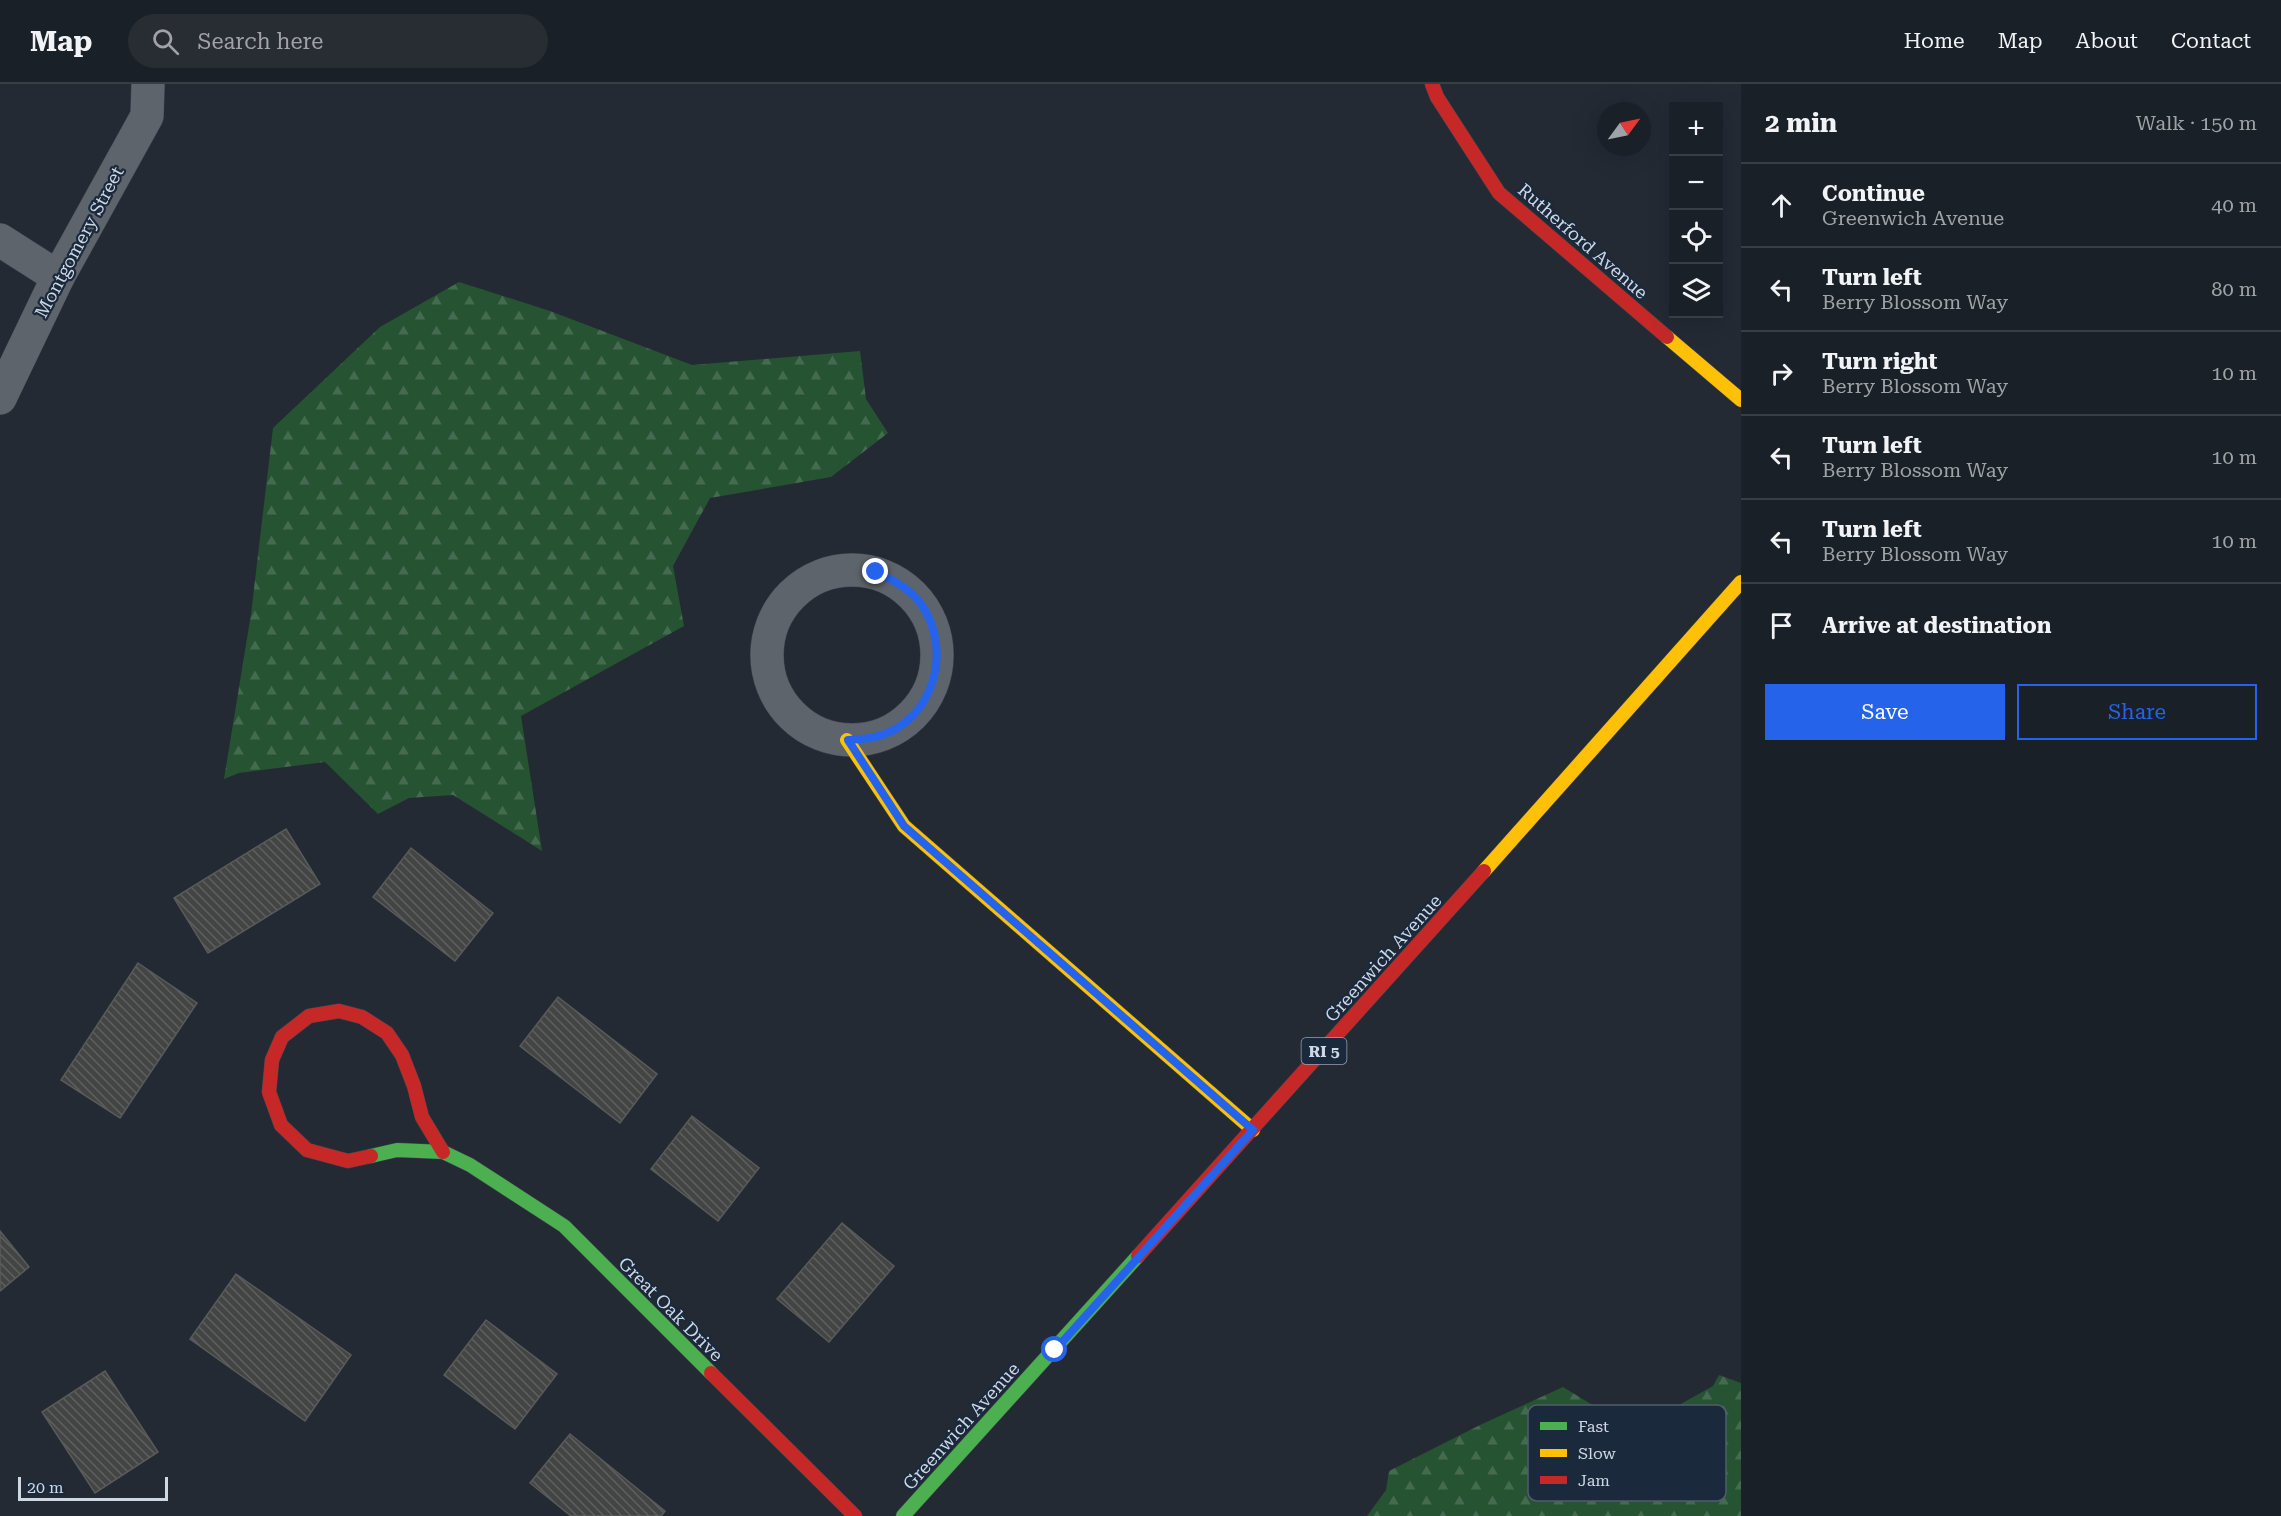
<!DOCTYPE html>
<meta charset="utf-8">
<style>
body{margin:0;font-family:"Roboto Serif",serif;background:#272d33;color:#f1f3f6}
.controls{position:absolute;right:18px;top:18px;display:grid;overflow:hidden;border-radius:0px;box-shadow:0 6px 24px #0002}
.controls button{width:54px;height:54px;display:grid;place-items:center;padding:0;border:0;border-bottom:2px solid #383e44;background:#1a2027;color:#f1f3f6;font:30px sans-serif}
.compass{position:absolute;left:1597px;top:18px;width:54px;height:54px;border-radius:50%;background:#1a2027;box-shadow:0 6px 24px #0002;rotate:57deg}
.scale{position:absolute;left:18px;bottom:15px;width:150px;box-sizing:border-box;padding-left:6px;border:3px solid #ced7e4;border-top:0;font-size:16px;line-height:21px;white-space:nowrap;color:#ced7e4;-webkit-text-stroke:4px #1b293c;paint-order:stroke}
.stop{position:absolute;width:18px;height:18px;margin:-14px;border:4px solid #2563eb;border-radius:50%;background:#fff}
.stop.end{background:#2563eb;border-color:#fff;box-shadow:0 2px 6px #0008}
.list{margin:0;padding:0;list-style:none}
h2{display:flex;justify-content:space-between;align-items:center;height:78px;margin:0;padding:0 24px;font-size:26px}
h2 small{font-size:20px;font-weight:400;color:#9fa3a7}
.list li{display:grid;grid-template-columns:39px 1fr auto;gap:18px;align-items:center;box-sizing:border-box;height:84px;padding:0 24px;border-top:2px solid #383e44}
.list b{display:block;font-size:22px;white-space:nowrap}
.list p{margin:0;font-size:20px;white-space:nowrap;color:#9fa3a7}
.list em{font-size:20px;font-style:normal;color:#9fa3a7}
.actions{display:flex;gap:12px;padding:18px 24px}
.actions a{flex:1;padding:14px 0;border:2px solid #2563eb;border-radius:0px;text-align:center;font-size:21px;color:#2563eb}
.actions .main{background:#2563eb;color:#fff}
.icon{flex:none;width:33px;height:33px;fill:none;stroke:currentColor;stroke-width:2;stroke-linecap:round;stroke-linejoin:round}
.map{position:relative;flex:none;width:1741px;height:1432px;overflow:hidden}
header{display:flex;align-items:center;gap:36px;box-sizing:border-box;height:84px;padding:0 30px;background:#1a2027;border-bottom:2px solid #383e44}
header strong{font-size:28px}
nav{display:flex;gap:33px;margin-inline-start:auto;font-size:21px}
.search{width:420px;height:54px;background:#272d33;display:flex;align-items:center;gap:15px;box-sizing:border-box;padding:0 21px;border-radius:33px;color:#9fa3a7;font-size:22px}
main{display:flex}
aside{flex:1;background:#1a2027}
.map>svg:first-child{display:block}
.forest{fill:url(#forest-firs)}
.building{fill:url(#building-back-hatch);stroke:#5a5a59;stroke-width:1.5}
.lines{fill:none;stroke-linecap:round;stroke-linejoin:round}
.street-casing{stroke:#3f464f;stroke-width:34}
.fast-casing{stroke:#3f464f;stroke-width:15}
.slow-casing{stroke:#3f464f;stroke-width:15}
.jam-casing{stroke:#3f464f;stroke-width:15}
.street{stroke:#5e646c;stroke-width:33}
.fast{stroke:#4caf50;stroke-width:14}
.slow{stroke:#ffc107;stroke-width:14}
.jam{stroke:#c62828;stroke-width:14}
.route{stroke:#2563eb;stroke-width:8}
.labels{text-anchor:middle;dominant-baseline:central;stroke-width:4.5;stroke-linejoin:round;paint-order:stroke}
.shield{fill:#1b293c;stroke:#98a3b2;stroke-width:1.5}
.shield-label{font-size:16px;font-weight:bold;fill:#ced7e4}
.street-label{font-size:18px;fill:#ced7e4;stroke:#1b293c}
.key{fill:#1b293c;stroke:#515d6e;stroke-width:1.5}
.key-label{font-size:16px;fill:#ced7e4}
</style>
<header>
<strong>Map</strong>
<div class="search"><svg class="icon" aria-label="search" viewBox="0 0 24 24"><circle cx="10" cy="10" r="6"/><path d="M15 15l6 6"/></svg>Search here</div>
<nav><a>Home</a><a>Map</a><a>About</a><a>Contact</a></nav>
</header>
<main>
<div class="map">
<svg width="1741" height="1432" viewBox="0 0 1741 1432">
<defs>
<pattern id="forest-firs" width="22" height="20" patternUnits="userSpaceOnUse" patternTransform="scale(1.5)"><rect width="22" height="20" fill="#265331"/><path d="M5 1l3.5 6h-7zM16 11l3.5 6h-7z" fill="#446b4f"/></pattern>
<pattern id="building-back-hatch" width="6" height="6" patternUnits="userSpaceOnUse" patternTransform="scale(1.5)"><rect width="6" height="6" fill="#434545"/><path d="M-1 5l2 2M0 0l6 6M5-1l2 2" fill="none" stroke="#5d5f60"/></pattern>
</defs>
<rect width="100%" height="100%" fill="#232a34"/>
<g class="forest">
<path d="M459 198 550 227 692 281 860 267 866 315 888 349 831 393 710 414 673 482 684 542 521 632 542 767 453 711 409 714 378 730 325 678 239 689 224 695 251 530 273 344 380 243Z"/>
<path d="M1719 1291 1741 1299V1432H1367L1386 1406 1389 1387 1480 1341 1563 1303 1612 1333 1652 1336 1713 1302Z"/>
</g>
<g class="building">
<path d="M286 745 320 800 208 869 174 814Z"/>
<path d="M411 764 493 829 455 877 373 813Z"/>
<path d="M138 879 197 919 120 1034 61 996Z"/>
<path d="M558 913 657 990 620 1039 520 962Z"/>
<path d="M692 1032 759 1084 718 1137 651 1085Z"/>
<path d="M842 1139 894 1182 829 1258 777 1215Z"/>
<path d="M0 1147 29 1183 0 1207Z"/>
<path d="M236 1190 351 1271 305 1337 190 1255Z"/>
<path d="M486 1236 557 1290 515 1345 444 1291Z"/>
<path d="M105 1287 158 1368 95 1409 42 1328Z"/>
<path d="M570 1350 665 1427 661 1432H571L530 1399Z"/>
</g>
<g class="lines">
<g class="street-casing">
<g id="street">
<path d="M0 156 58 193"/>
<path d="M0 314 58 193 147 32 148 0"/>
<circle cx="852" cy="571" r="85"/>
</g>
</g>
<g class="fast-casing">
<g id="fast">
<path d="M371 1072 397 1066 443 1068 470 1081 564 1142 711 1289"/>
<path d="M903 1432 1138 1172"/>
</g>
</g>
<g class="slow-casing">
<g id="slow">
<path d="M1667 253 1741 316"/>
<path d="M847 656 904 742 1253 1046"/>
<path d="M1484 787 1741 498"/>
</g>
</g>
<g class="jam-casing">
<g id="jam">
<path d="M1432 0 1437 13 1499 109 1667 253"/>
<path d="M371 1072 348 1077 307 1066 281 1041 269 1008 272 976 282 953 309 932 339 927 362 933 387 949 402 971 414 1002 422 1033 443 1068"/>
<path d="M1138 1172 1484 787"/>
<path d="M711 1289 855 1432"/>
</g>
</g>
<use href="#street" class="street"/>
<use href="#fast" class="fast"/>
<use href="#slow" class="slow"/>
<use href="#jam" class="jam"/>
</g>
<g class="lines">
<path class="route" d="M876 488C893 496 909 504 921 520 954 566 933 640 875 653 866 655 856 655 848 656L904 742 1253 1046 1055 1266"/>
</g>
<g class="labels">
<rect class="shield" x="1301.5" y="954" width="45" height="26" rx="4.5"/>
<g class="shield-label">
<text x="1324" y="967">RI 5</text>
</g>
<g class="street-label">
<text transform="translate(1583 157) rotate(41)">Rutherford Avenue</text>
<text transform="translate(79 158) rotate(-62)">Montgomery Street</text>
<text transform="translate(1383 874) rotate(-48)">Greenwich Avenue</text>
<text transform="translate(671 1225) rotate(45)">Great Oak Drive</text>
<text transform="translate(961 1342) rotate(-48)">Greenwich Avenue</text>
</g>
</g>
<rect x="1528" y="1321" width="198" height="96" rx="9" class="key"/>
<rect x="1540" y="1338" width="27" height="8" fill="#4caf50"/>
<rect x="1540" y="1365" width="27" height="8" fill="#ffc107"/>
<rect x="1540" y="1392" width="27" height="8" fill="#c62828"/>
<g class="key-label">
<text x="1578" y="1348">Fast</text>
<text x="1578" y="1375">Slow</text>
<text x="1578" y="1402">Jam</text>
</g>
</svg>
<div class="controls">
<button>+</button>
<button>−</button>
<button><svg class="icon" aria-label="locate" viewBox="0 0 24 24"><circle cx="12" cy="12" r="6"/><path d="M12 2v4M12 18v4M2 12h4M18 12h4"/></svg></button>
<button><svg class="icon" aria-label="layers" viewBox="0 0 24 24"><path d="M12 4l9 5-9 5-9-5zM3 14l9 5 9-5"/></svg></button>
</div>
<svg class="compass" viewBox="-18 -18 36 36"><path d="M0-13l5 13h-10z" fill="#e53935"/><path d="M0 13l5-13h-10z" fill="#9fa3a7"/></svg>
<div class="scale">20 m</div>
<div class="stop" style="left:1055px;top:1266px"></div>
<div class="stop end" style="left:876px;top:488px"></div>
</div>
<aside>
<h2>2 min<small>Walk · 150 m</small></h2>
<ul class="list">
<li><svg class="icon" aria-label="ahead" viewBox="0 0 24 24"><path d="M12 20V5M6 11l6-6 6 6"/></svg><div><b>Continue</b><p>Greenwich Avenue</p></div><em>40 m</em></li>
<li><svg class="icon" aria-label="left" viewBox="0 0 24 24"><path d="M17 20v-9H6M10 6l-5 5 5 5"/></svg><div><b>Turn left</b><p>Berry Blossom Way</p></div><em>80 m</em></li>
<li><svg class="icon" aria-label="right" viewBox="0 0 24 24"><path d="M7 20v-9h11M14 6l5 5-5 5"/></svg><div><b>Turn right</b><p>Berry Blossom Way</p></div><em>10 m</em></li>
<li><svg class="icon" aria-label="left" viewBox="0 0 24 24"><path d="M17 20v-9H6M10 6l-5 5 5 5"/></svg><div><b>Turn left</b><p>Berry Blossom Way</p></div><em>10 m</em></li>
<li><svg class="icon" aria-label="left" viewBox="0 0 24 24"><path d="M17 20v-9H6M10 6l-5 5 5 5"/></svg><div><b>Turn left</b><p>Berry Blossom Way</p></div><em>10 m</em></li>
<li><svg class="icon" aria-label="arrive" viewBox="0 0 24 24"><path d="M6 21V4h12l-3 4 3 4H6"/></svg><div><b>Arrive at destination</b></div></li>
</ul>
<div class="actions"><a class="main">Save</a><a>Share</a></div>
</aside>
</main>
